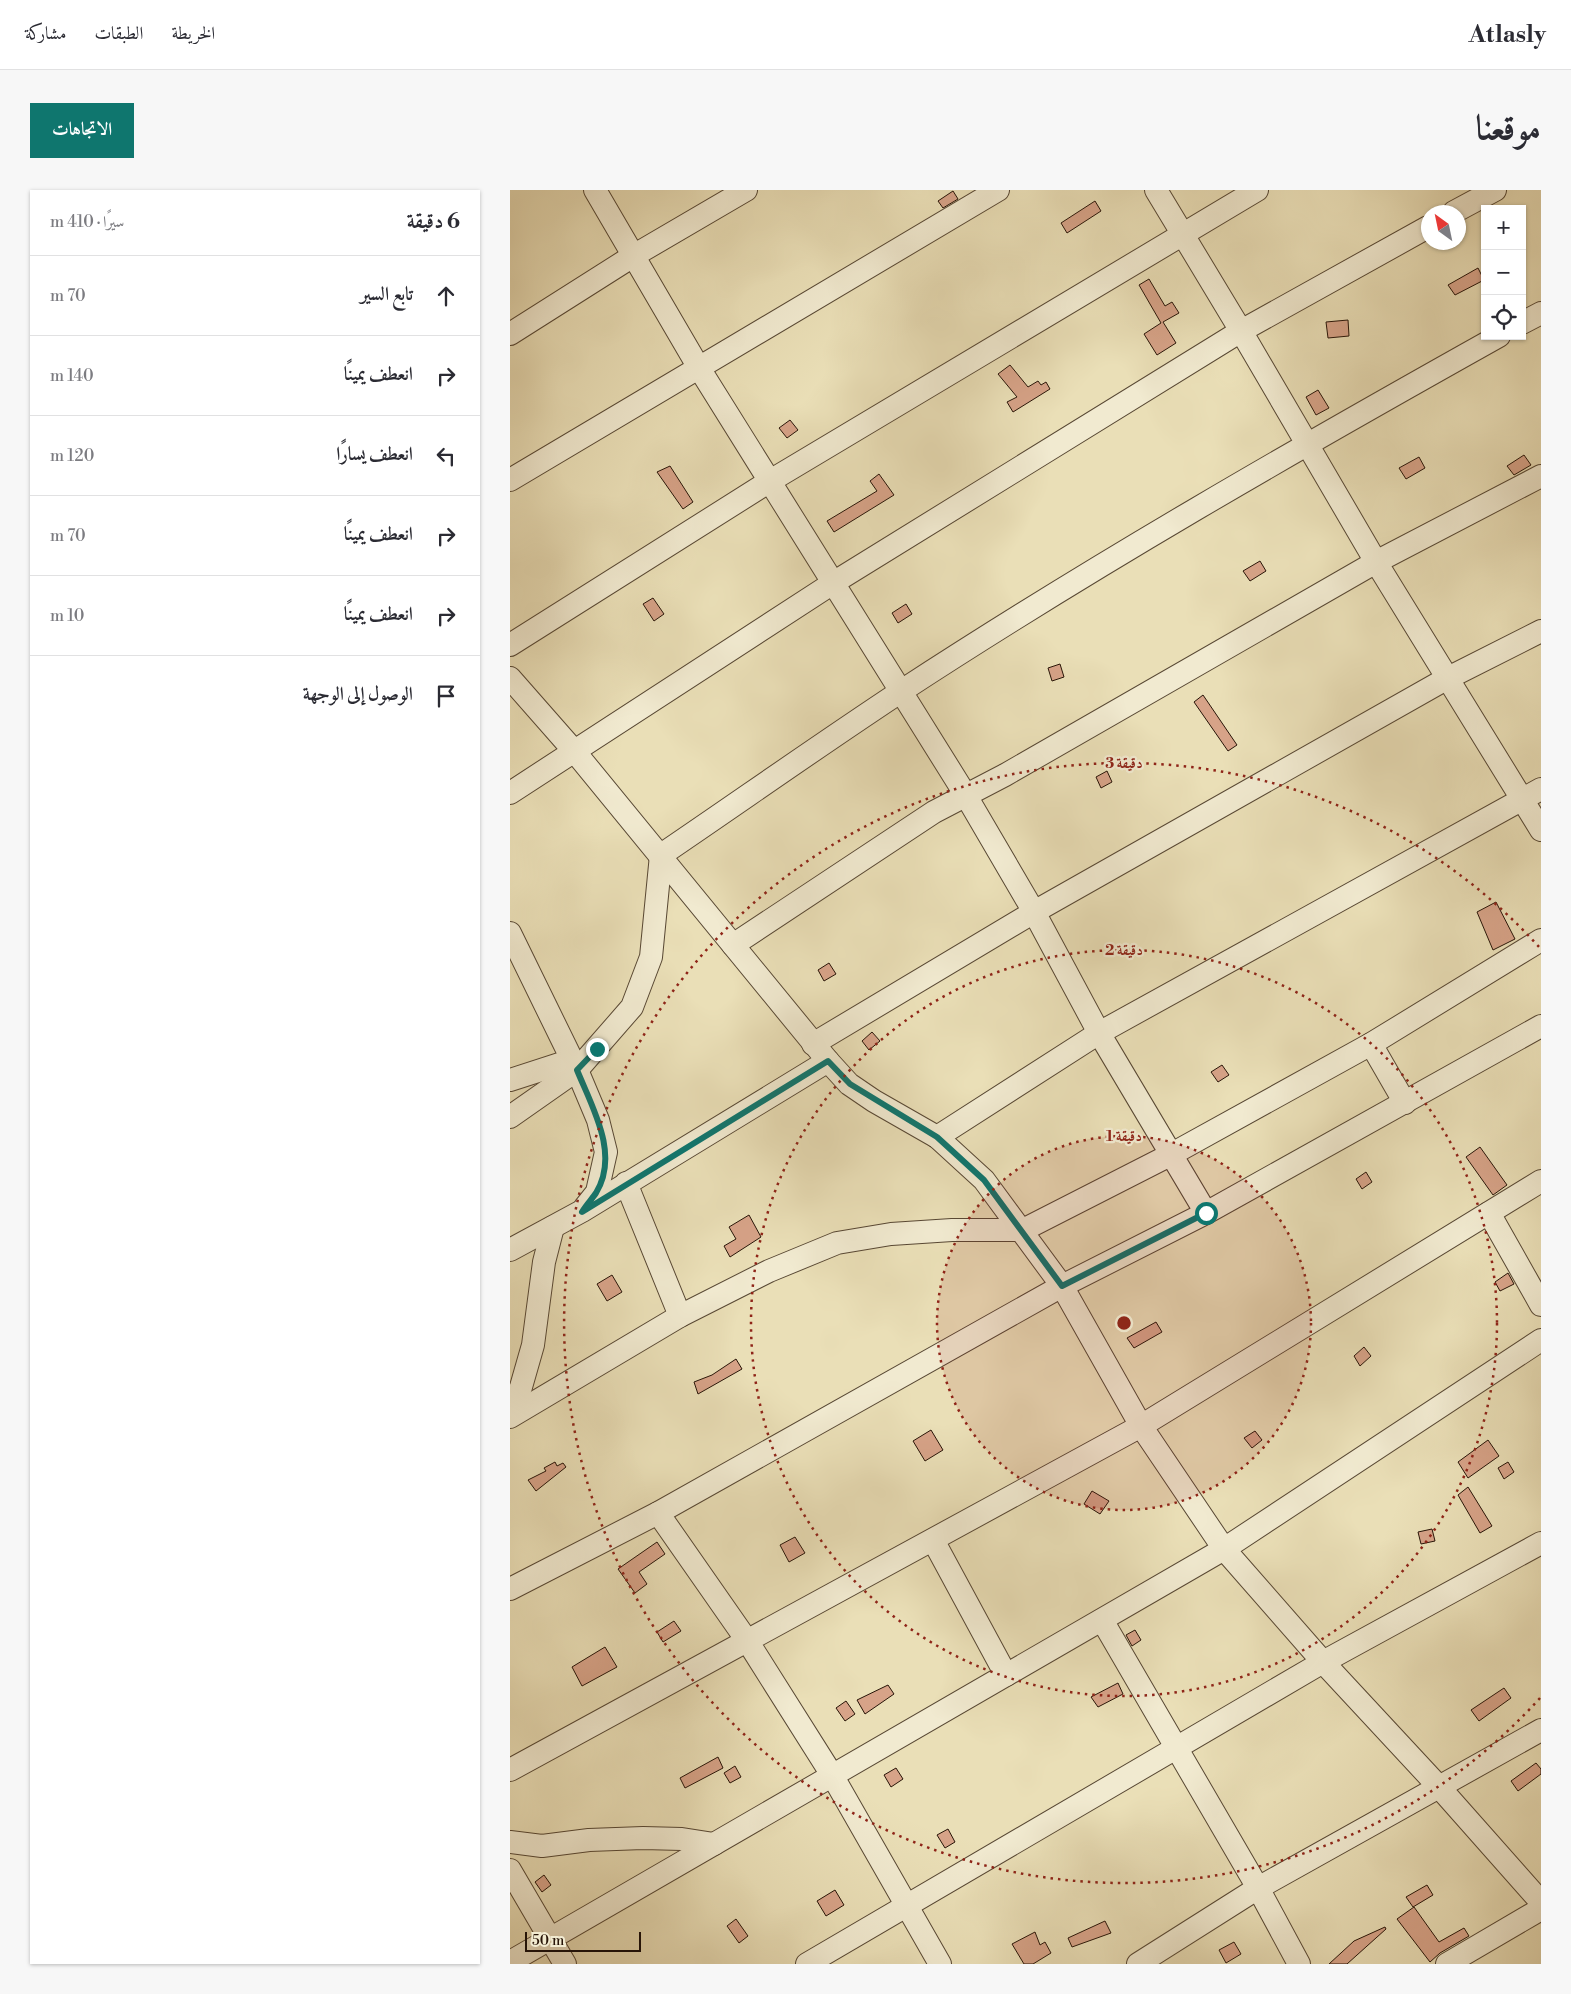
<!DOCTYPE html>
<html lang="ar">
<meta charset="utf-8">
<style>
body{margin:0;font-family:"Libre Bodoni",Amiri,serif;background:#f7f7f7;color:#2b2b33;direction:rtl}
.controls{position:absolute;right:15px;top:15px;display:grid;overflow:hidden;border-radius:0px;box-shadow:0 1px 4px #0004}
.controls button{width:45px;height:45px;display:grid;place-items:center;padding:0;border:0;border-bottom:1px solid #e1e1e2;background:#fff;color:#2b2b33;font:25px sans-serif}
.compass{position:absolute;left:911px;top:15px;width:45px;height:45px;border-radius:50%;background:#fff;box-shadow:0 1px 4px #0004;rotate:327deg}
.scale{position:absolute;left:15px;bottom:12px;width:116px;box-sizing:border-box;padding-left:5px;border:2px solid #281508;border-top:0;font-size:14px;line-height:18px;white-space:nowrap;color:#281508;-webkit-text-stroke:4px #f1ead0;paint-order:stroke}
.stop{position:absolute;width:15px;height:15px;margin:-11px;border:4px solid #0f766e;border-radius:50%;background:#fff}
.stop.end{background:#0f766e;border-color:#fff;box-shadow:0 1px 5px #0008}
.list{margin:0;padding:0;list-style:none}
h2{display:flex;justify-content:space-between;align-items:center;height:65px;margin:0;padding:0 20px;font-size:21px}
h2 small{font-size:16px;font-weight:400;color:#7c7c81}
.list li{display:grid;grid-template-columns:32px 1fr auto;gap:15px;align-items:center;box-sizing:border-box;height:80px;padding:0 20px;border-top:1px solid #e1e1e2}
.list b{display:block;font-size:19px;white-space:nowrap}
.list em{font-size:16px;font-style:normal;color:#7c7c81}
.icon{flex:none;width:28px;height:28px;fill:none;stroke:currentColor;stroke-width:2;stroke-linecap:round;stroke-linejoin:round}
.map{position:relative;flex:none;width:1031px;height:1774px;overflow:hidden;direction:ltr;border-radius:0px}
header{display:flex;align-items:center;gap:30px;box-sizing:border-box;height:70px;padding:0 25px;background:#fff;border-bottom:1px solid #e1e1e2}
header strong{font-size:24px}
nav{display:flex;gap:28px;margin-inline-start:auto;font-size:18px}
.intro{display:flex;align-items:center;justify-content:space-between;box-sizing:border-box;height:120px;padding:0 30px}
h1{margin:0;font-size:35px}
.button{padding:12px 22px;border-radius:0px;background:#0f766e;color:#fff;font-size:18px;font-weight:700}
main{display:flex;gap:30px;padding:0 30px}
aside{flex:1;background:#fff;border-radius:0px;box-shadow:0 1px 4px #0004}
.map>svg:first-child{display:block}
.building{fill:#d7a388;stroke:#281508}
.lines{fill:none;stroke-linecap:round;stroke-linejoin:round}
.minor-casing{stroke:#584834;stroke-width:24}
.minor{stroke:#f1ead0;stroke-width:22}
.route{stroke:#0f766e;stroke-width:6}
.ring{fill:none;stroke:#8f2418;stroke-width:2.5;stroke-dasharray:2.5 5}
.centre{fill:#8f2418;stroke:#f1ead0;stroke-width:2.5}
.ring-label{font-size:15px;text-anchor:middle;font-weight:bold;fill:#8f2418;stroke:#f1ead0;stroke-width:4.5;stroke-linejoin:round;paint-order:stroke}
</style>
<header>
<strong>Atlasly</strong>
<nav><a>الخريطة</a><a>الطبقات</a><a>مشاركة</a></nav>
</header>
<div class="intro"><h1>موقعنا</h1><a class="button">الاتجاهات</a></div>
<main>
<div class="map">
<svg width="1031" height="1774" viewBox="0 0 1031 1774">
<rect width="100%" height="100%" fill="#eadfb7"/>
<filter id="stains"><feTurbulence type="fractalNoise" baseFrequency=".004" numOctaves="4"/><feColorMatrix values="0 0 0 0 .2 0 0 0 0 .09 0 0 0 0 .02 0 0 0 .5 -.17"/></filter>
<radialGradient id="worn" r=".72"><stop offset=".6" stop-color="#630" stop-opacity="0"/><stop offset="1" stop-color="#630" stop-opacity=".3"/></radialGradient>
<g class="building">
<path d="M443 1 448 9 433 18 428 11Z"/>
<path d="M585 11 591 21 557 43 551 33Z"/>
<path d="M968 78 974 90 945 105 938 95Z"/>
<path d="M639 89 655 116 662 112 669 123 653 132 666 153 647 165 634 144 651 133 629 95Z"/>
<path d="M838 130 839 146 818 148 816 132Z"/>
<path d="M500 175 518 197 528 191 531 195 536 192 540 199 503 222 497 212 507 207 488 184Z"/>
<path d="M808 200 819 218 806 225 796 207Z"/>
<path d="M280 230 288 240 277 248 269 238Z"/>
<path d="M1014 265 1021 275 1004 285 997 276Z"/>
<path d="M909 267 915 278 896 289 889 278Z"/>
<path d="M160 276 183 312 173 319 147 282Z"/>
<path d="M369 284 384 305 324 342 317 331 367 301 360 291Z"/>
<path d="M750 371 756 381 740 391 733 381Z"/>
<path d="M143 408 154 424 144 431 133 414Z"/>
<path d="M396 414 402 424 388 433 382 423Z"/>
<path d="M550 474 554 487 542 491 538 478Z"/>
<path d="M693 505 727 555 718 561 684 512Z"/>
<path d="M597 581 602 592 591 598 586 587Z"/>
<path d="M986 712 1005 749 983 760 967 722Z"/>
<path d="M319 773 326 784 314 791 308 780Z"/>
<path d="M362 842 370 851 359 860 352 851Z"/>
<path d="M712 875 719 885 708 892 701 882Z"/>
<path d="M970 957 997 995 983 1005 956 967Z"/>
<path d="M856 982 862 992 852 999 846 989Z"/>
<path d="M239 1025 251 1047 220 1067 214 1056 226 1049 219 1037Z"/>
<path d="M998 1083 1004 1094 990 1101 985 1092Z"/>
<path d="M102 1085 112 1102 97 1111 87 1094Z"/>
<path d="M646 1132 652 1142 624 1158 617 1148Z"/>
<path d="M854 1157 861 1166 850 1176 844 1166Z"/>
<path d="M226 1169 232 1179 188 1204 184 1192 202 1185Z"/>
<path d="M421 1240 433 1260 415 1271 403 1251Z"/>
<path d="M745 1241 752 1250 742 1258 734 1248Z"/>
<path d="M978 1250 989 1266 958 1288 948 1272Z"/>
<path d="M45 1272 47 1276 53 1273 56 1277 26 1301 18 1290 36 1281 34 1278Z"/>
<path d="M998 1272 1004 1282 994 1289 988 1278Z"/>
<path d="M958 1297 982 1336 970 1343 948 1305Z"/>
<path d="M582 1301 599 1311 590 1324 574 1314Z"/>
<path d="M922 1339 925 1351 911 1354 908 1342Z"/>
<path d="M285 1347 295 1363 279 1372 270 1355Z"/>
<path d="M147 1352 155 1364 129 1382 137 1394 125 1403 108 1379Z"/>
<path d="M164 1431 171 1441 153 1452 147 1442Z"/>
<path d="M625 1440 631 1450 622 1456 616 1445Z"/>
<path d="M95 1457 107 1477 72 1496 62 1477Z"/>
<path d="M608 1493 613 1504 588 1517 581 1507Z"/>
<path d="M378 1495 384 1504 355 1524 347 1510Z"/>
<path d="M994 1498 1001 1508 969 1531 961 1520Z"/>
<path d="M336 1511 345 1524 335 1531 326 1518Z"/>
<path d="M208 1567 213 1578 175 1598 170 1588Z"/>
<path d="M1026 1573 1031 1579V1584L1008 1601 1001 1591Z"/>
<path d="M225 1576 231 1587 220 1593 214 1583Z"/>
<path d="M386 1578 393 1589 381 1597 374 1585Z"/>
<path d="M438 1639 445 1652 435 1658 427 1645Z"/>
<path d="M34 1685 41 1695 32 1702 25 1692Z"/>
<path d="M917 1695 923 1705 903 1717 896 1707Z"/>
<path d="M325 1700 334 1715 316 1726 307 1711Z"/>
<path d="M904 1717 929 1752 954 1738 959 1746 930 1763 920 1772 887 1729Z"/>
<path d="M226 1729 238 1746 229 1753 217 1736Z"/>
<path d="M595 1731 601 1743 562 1757 558 1748Z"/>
<path d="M875 1737 876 1739 837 1774H819L844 1751Z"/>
<path d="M525 1742 530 1755 535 1752 541 1763 523 1774H514L502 1754Z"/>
<path d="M724 1752 731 1764 716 1773 709 1760Z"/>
</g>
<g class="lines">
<g class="minor-casing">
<g id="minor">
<path d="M85 0 189 178 455 604 524 722 589 843 696 1023"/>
<path d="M646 0 731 141 866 372 1031 640"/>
<path d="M944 22 985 0"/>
<path d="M1012 133 1031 123"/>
<path d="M0 144 123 66 236 0"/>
<path d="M0 290 488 0"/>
<path d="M0 455 260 291 747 0"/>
<path d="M0 488 65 562 318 871 339 894 364 911 427 947 474 990 552 1096 631 1236 714 1359 813 1472 930 1598 1031 1712"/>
<path d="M0 603 323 393 731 141 918 37"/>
<path d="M0 743 67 880 88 930 96 962 87 1002 75 1017"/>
<path d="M223 755 424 622 495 585 866 372 1031 286"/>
<path d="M303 854 524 722 936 489 1031 441"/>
<path d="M861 854 895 913"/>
<path d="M0 890 62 870"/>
<path d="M0 927 67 880 122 817 141 767 151 665C232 610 311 554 393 500 586 374 787 259 989 146"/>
<path d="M427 947 589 843 1031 599"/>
<path d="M116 993 170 1126"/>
<path d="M979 1023 1031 1115"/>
<path d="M0 1060 72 1021 318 871"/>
<path d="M0 1223 11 1197 23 1155 34 1072 43 1037"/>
<path d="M0 1227 170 1126 259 1081 327 1053 381 1044 442 1040H513L662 964 861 854 1031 750"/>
<path d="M148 1323 238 1452 322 1585 430 1774"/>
<path d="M423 1350 496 1485"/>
<path d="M0 1399 148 1323 552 1096 696 1023 1031 836"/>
<path d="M592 1430 748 1698 789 1774"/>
<path d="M0 1580 631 1236 1031 991"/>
<path d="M0 1652 32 1656 79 1650 133 1648 172 1649 204 1654"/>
<path d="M0 1680 55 1774"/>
<path d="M0 1772 714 1359 1031 1150"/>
<path d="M297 1774 813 1472 1031 1353"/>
<path d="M628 1774 748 1698 1031 1540"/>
<path d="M937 1774 1031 1719"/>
</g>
</g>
<use href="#minor" class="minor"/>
</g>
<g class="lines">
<path class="route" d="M87 859 67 880C82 917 110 964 86 1003 82 1009 76 1015 72 1022L318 871 340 894 427 947 474 990 552 1096 696 1023"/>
</g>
<circle cx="614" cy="1133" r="187" fill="#8f2418" fill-opacity=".12"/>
<g class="ring">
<circle cx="614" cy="1133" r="187"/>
<circle cx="614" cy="1133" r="373"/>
<path d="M1030 1508A560 560 0 1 1 1030 758"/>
</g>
<circle cx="614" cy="1133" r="8" class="centre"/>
<g class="ring-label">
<text x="614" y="578">3 دقيقة</text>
<text x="614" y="765">2 دقيقة</text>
<text x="614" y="951">1 دقيقة</text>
</g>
<rect width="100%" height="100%" filter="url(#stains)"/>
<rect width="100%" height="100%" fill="url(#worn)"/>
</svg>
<div class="controls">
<button>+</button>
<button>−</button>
<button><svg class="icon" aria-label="locate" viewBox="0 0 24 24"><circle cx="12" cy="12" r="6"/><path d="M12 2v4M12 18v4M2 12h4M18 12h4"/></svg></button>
</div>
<svg class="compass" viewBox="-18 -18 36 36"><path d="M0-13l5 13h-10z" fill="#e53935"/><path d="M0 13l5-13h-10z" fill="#7c7c81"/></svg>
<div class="scale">50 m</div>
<div class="stop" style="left:696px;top:1023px"></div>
<div class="stop end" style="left:87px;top:859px"></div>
</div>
<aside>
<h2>6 دقيقة<small>سيرًا · 410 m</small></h2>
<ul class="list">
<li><svg class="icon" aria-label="ahead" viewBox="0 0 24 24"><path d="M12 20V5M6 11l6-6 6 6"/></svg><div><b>تابع السير</b></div><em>70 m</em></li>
<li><svg class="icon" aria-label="right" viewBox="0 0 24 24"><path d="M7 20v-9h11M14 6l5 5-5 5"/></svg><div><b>انعطف يمينًا</b></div><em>140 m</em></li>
<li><svg class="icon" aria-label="left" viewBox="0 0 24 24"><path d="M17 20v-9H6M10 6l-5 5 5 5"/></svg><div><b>انعطف يسارًا</b></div><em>120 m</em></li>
<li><svg class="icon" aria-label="right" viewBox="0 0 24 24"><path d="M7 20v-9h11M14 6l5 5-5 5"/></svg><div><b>انعطف يمينًا</b></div><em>70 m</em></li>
<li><svg class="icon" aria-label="right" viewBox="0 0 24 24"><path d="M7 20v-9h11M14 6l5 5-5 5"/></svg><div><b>انعطف يمينًا</b></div><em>10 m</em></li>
<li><svg class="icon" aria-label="arrive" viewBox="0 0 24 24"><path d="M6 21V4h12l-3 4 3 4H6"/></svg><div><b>الوصول إلى الوجهة</b></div></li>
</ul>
</aside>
</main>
